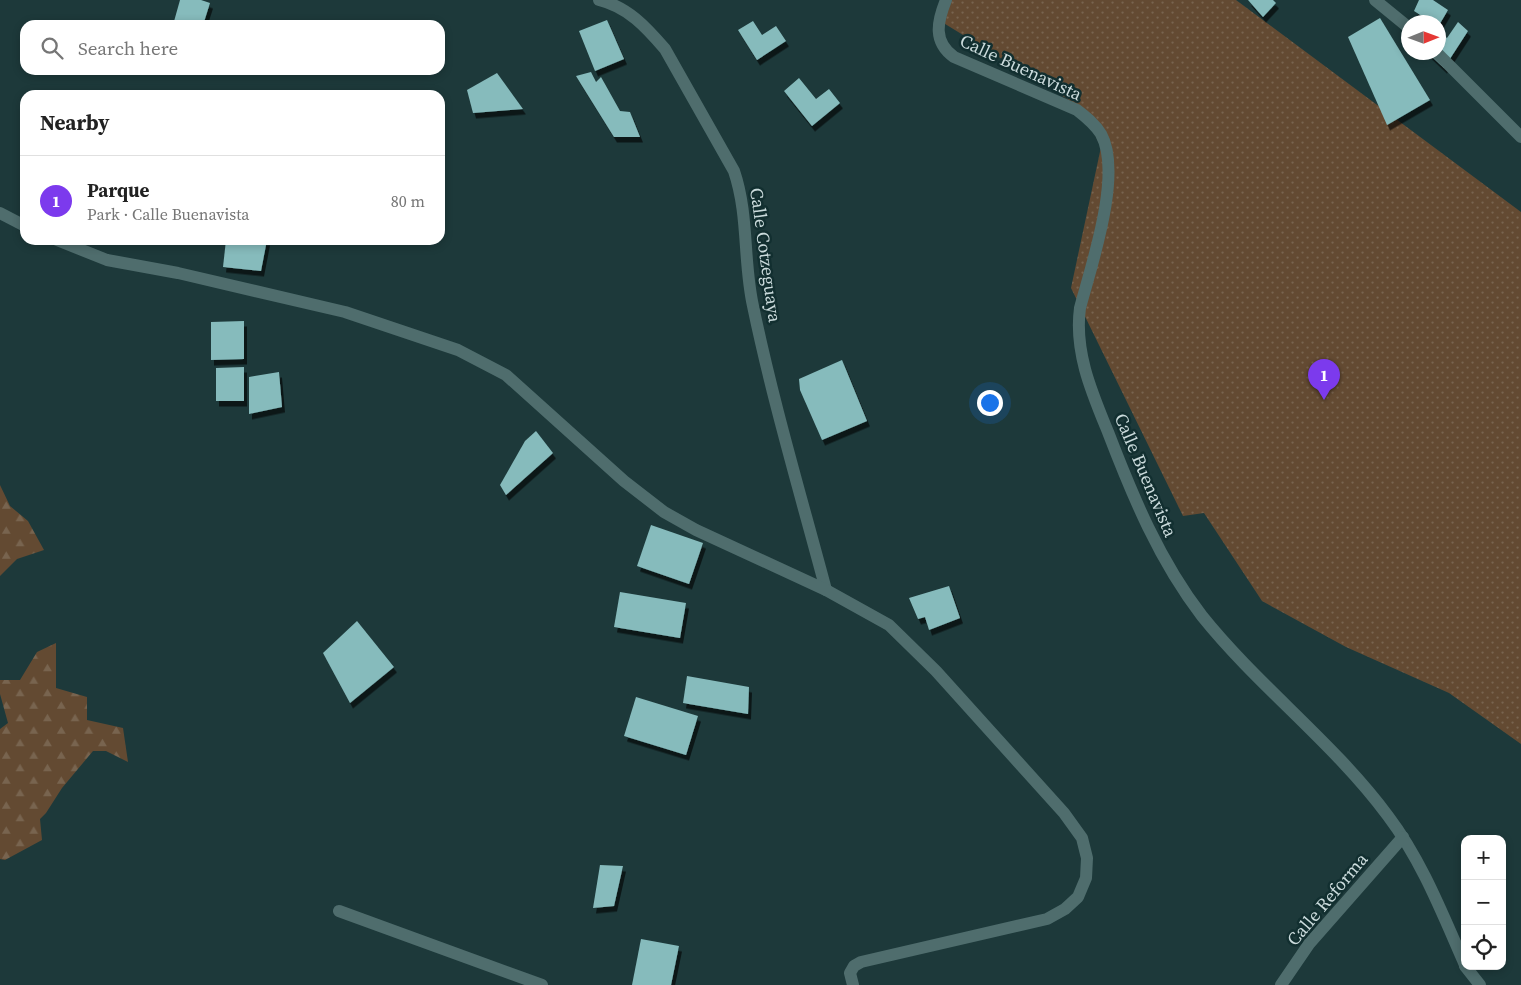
<!DOCTYPE html>
<meta charset="utf-8">
<style>
body{margin:0;font-family:"Source Serif 4",serif;background:#f2f2f2;color:#222}
.controls{position:absolute;right:15px;bottom:15px;display:grid;overflow:hidden;border-radius:10px;box-shadow:0 2px 8px #0003}
.controls button{width:45px;height:45px;display:grid;place-items:center;padding:0;border:0;border-bottom:1px solid #e0e0e0;background:#fff;color:#222;font:25px sans-serif}
.compass{position:absolute;left:1401px;top:15px;width:45px;height:45px;border-radius:50%;background:#fff;box-shadow:0 2px 8px #0003;rotate:89deg}
.you{position:absolute;left:989px;top:402px;width:18px;height:18px;margin:-12px;border:4px solid #fff;border-radius:50%;background:#1a73e8;box-shadow:0 0 0 8px #1a73e833}
.badge{display:grid;place-items:center;width:32px;height:32px;border-radius:50%;background:#7c3aed;color:#fff;font-size:16px;font-weight:700}
.pin{position:absolute;translate:-50% -41px;filter:drop-shadow(0 1px 2px #0008)}
.pin::after{content:'';position:absolute;top:26px;width:18px;height:15px;background:inherit;clip-path:polygon(0 0,100% 0,50% 100%)}
.list{margin:0;padding:0;list-style:none}
h2{display:flex;justify-content:space-between;align-items:center;height:65px;margin:0;padding:0 20px;font-size:21px}
h2 small{font-size:16px;font-weight:400;color:#767676}
.list li{display:grid;grid-template-columns:32px 1fr auto;gap:15px;align-items:center;box-sizing:border-box;height:90px;padding:0 20px;border-top:1px solid #e0e0e0}
.list b{display:block;font-size:19px;white-space:nowrap}
.list p{margin:0;font-size:16px;white-space:nowrap;color:#767676}
.list em{font-size:16px;font-style:normal;color:#767676}
.icon{flex:none;width:28px;height:28px;fill:none;stroke:currentColor;stroke-width:2;stroke-linecap:round;stroke-linejoin:round}
.map{position:relative;flex:none;width:1521px;height:985px;overflow:hidden}
.search{position:absolute;background:#fff;box-shadow:0 2px 8px #0003;left:20px;top:20px;width:425px;height:55px;display:flex;align-items:center;gap:12px;box-sizing:border-box;padding:0 18px;border-radius:15px;color:#767676;font-size:19px}
.panel{position:absolute;background:#fff;box-shadow:0 2px 8px #0003;left:20px;top:90px;width:425px;height:155px;border-radius:15px}
.map>svg:first-child{display:block}
.green{fill:url(#green-dots)}
.forest{fill:url(#forest-firs)}
.building{fill:#86bbbc;filter:url(#shadow)}
.lines{fill:none;stroke-linecap:round;stroke-linejoin:round}
.street{stroke:#4f6d6d;stroke-width:12}
.labels{text-anchor:middle;dominant-baseline:central;stroke-width:5;stroke-linejoin:round;paint-order:stroke}
.street-label{font-size:18px;fill:#cbdbdc;stroke:#122f30}
</style>
<div class="map">
<svg width="1521" height="985" viewBox="0 0 1521 985">
<defs>
<pattern id="green-dots" width="8" height="8" patternUnits="userSpaceOnUse" patternTransform="scale(1.25)"><rect width="8" height="8" fill="#634a32"/><path d="M2 2h.1M6 6h.1" fill="none" stroke="#78644f" stroke-width="1.8" stroke-linecap="round"/></pattern>
<pattern id="forest-firs" width="22" height="20" patternUnits="userSpaceOnUse" patternTransform="scale(1.25)"><rect width="22" height="20" fill="#634a32"/><path d="M5 1l3.5 6h-7zM16 11l3.5 6h-7z" fill="#78644f"/></pattern>
<filter id="shadow"><feDropShadow dx="3" dy="5.5" stdDeviation="0" flood-color="#0009"/></filter>
</defs>
<rect width="100%" height="100%" fill="#1d393a"/>
<path class="green" d="M944 0H1236L1521 212V744L1449 693 1346 647 1262 601 1204 513 1183 516 1071 288 1101 147 1082 108 937 19Z"/>
<g class="forest">
<path d="M0 485 10 506 28 521 44 550 17 559 0 576Z"/>
<path d="M56 643V688L87 697V720L123 728 128 762 106 751H93L62 788 46 813 40 819 42 840 5 860 0 859V729L8 723 0 694V680H20L37 652Z"/>
</g>
<g class="building">
<path d="M180 0H201L210 3 203 25H173Z"/>
<path d="M1248 0H1273L1276 3 1263 17Z"/>
<path d="M1419 0H1433L1448 10 1438 27V22H1426L1428 20 1414 11Z"/>
<path d="M1380 18 1430 100 1387 125 1348 37Z"/>
<path d="M607 20 624 59 595 71 579 31Z"/>
<path d="M753 21 762 35 776 26 786 41 757 60 738 30Z"/>
<path d="M1458 22 1468 31 1444 68 1427 52H1438V31L1447 38Z"/>
<path d="M591 72 596 82 601 77 620 111 630 112 640 137H614L576 76Z"/>
<path d="M497 73 523 109 473 113 467 90Z"/>
<path d="M799 78 816 99 829 89 840 103 812 126 784 91Z"/>
<path d="M226 240H267L261 271 223 267Z"/>
<path d="M244 321V359L211 360V322Z"/>
<path d="M842 360 867 421 822 440 800 390 799 379Z"/>
<path d="M244 367V401H216V368Z"/>
<path d="M279 372 282 407 249 414V377Z"/>
<path d="M536 431 553 453 506 495 500 485 525 441Z"/>
<path d="M651 525 703 543 689 584 637 566Z"/>
<path d="M949 586 960 618 929 630 925 617 918 619 909 598Z"/>
<path d="M620 592 686 603 680 638 614 627Z"/>
<path d="M357 621 394 667 350 703 323 653Z"/>
<path d="M687 676 749 687 748 714 683 703Z"/>
<path d="M636 697 698 716 686 755 624 736Z"/>
<path d="M600 865 623 866 614 906 593 908Z"/>
<path d="M641 939 679 946 671 985H632Z"/>
</g>
<g class="lines">
<g class="street">
<path d="M599 0C628 7 646 27 665 49L734 171C749 215 743 261 753 306 773 402 801 496 826 590"/>
<path d="M946 0C937 22 933 42 954 57L1077 110C1086 117 1095 124 1101 134 1123 174 1091 266 1080 308 1074 352 1092 393 1108 432 1133 497 1159 560 1202 616 1259 687 1334 743 1388 816 1422 861 1442 913 1465 965"/>
<path d="M1375 0 1408 27"/>
<path d="M1436 52 1521 137"/>
<path d="M0 213 25 226"/>
<path d="M57 240 107 260 178 273 345 312 458 350 506 375 624 481 664 512 696 530 826 590 889 625 936 671 1064 813 1082 838 1087 858 1086 878 1078 897 1065 909 1047 919 861 962 854 966 850 973 853 985"/>
<path d="M339 911 542 985"/>
<path d="M1465 966 1480 985"/>
<path d="M1281 985 1309 944 1403 837"/>
</g>
</g>
<g class="labels">
<g class="street-label">
<text transform="translate(1021 67) rotate(25)">Calle Buenavista</text>
<text transform="translate(766 255) rotate(82)">Calle Cotzeguaya</text>
<text transform="translate(1146 475) rotate(67)">Calle Buenavista</text>
<text transform="translate(1327 899) rotate(-50)">Calle Reforma</text>
</g>
</g>
</svg>
<div class="controls">
<button>+</button>
<button>−</button>
<button><svg class="icon" aria-label="locate" viewBox="0 0 24 24"><circle cx="12" cy="12" r="6"/><path d="M12 2v4M12 18v4M2 12h4M18 12h4"/></svg></button>
</div>
<svg class="compass" viewBox="-18 -18 36 36"><path d="M0-13l5 13h-10z" fill="#e53935"/><path d="M0 13l5-13h-10z" fill="#767676"/></svg>
<div class="you"></div>
<div class="pin badge" style="left:1324px;top:400px">1</div>
<div class="search"><svg class="icon" aria-label="search" viewBox="0 0 24 24"><circle cx="10" cy="10" r="6"/><path d="M15 15l6 6"/></svg>Search here</div>
<section class="panel">
<h2>Nearby<small></small></h2>
<ul class="list">
<li><span class="badge">1</span><div><b>Parque</b><p>Park · Calle Buenavista</p></div><em>80 m</em></li>
</ul>
</section>
</div>
